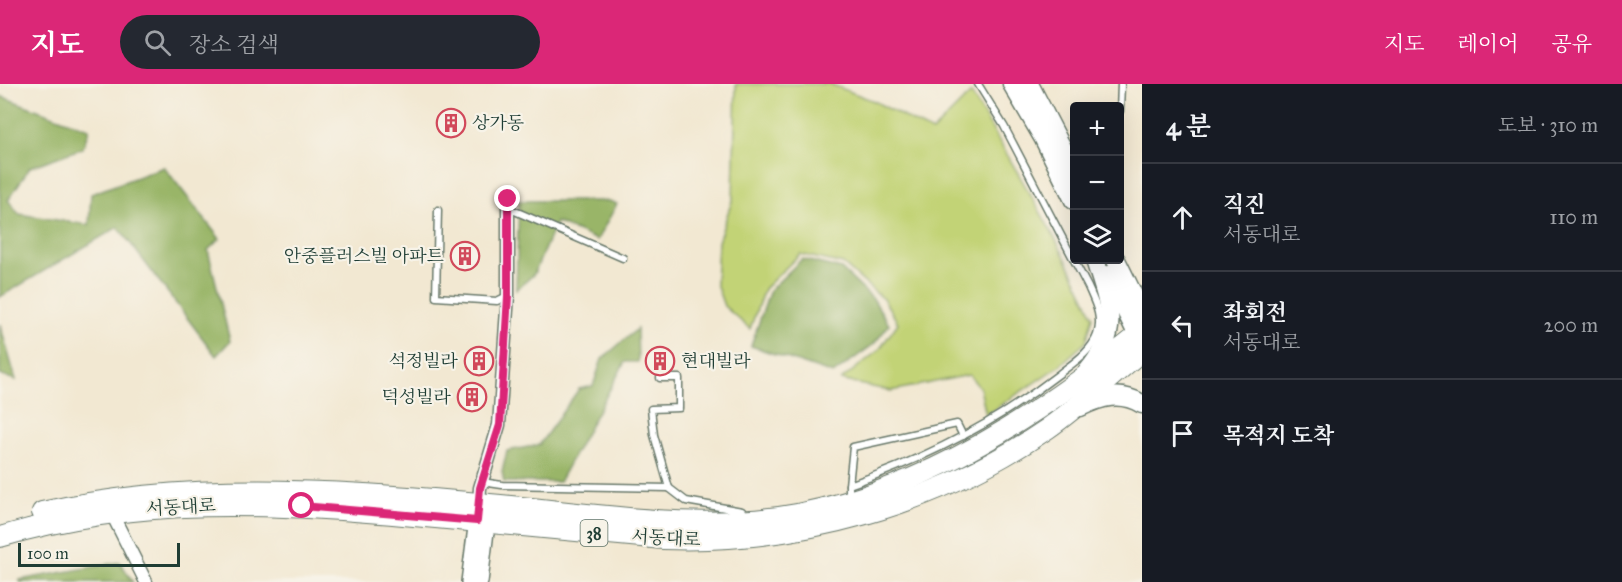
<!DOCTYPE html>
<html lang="ko">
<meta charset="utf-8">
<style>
body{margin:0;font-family:"IM FELL Great Primer","Noto Serif KR",serif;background:#242831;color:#f1f3f6}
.controls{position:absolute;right:18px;top:18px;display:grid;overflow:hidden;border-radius:6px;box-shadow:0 6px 24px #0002}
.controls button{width:54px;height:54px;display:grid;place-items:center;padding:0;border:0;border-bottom:2px solid #363941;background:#171b24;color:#f1f3f6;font:30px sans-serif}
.scale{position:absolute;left:18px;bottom:15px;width:162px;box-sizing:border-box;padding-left:6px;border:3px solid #1f3d34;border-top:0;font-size:16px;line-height:21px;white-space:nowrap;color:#1f3d34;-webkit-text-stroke:4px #f7f3e8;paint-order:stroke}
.stop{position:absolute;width:18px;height:18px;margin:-14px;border:4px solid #db2777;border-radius:50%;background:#fff}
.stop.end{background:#db2777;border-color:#fff;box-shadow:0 2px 6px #0008}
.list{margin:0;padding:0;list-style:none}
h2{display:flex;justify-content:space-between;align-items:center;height:78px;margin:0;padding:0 24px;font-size:26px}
h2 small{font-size:20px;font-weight:400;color:#9ea1a6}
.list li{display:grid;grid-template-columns:39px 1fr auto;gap:18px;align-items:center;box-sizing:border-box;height:108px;padding:0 24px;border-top:2px solid #363941}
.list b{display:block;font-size:22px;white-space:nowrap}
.list p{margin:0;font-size:20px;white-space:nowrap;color:#9ea1a6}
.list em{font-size:20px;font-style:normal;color:#9ea1a6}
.icon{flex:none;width:33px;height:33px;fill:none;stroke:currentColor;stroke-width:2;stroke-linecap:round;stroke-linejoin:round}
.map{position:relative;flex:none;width:1142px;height:498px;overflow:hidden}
header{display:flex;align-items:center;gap:36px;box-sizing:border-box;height:84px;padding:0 30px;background:#db2777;color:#fff}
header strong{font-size:28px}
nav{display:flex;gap:33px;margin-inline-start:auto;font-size:21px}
.search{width:420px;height:54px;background:#242831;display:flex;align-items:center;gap:15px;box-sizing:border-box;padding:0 21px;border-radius:33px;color:#9ea1a6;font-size:22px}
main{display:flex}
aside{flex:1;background:#171b24}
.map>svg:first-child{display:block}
.green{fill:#c2d376;stroke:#708855;stroke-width:1.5}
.forest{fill:#99b567;stroke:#5c794e;stroke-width:1.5}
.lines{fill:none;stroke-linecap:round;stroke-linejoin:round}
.service-casing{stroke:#69796b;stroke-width:9}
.minor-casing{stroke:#69796b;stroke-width:15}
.tertiary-casing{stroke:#69796b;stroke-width:18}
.secondary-casing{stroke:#69796b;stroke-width:21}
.primary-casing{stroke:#69796b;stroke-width:22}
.service{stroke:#fff;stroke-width:6}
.minor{stroke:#fff;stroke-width:12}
.tertiary{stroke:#fff;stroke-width:15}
.secondary{stroke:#fff;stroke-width:18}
.primary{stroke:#fff;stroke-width:20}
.route{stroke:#db2777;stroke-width:8}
.labels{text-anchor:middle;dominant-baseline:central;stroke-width:4.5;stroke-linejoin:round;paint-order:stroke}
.shield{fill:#f7f3e8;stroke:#60746a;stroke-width:1.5}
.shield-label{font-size:16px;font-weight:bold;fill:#1f3d34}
.poi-label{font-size:18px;fill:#1f3d34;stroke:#f7f3e8;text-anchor:end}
.street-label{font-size:18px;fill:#1f3d34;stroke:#f7f3e8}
</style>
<header>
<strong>지도</strong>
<div class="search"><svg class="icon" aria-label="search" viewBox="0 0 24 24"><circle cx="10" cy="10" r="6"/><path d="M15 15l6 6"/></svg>장소 검색</div>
<nav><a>지도</a><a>레이어</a><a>공유</a></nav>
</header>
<main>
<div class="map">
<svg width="1142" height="498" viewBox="0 0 1142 498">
<rect width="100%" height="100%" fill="#f7f3e8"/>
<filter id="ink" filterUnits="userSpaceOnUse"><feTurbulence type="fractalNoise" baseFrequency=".0167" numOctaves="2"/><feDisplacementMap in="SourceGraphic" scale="12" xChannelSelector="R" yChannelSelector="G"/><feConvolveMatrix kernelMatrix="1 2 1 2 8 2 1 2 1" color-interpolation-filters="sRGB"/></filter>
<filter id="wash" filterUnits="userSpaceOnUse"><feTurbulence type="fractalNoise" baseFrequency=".008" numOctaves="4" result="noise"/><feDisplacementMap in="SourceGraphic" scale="24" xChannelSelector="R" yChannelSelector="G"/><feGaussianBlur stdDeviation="1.35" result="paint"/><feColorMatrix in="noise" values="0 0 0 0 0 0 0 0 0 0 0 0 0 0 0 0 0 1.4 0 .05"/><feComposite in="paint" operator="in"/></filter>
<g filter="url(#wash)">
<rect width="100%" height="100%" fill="#f2e8d2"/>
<path class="green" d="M736 0H830L874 17 932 48 971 9C1013 82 1059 154 1093 232L1086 258 1059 282 986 331 980 304 969 291 891 307 841 296 879 266 898 239 884 216 843 180 800 170 764 205 750 245 724 222 716 200 718 158 733 114Z"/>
<g class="forest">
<path d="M0 12 89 45 83 64 30 83 8 116 19 130 89 141 91 110 164 83 220 155 208 166 230 257 216 272 118 143 0 213Z"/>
<path d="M519 117H609L617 120 597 156 556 138 534 190 516 206Z"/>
<path d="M802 175 841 185 874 216 889 241 874 260 833 290 751 262 770 206Z"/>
<path d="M0 240 16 296 0 291Z"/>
<path d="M637 245 638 278H625L559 398H504L502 388 507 367 539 361 579 305 593 302 602 275Z"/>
<path d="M120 478 133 498H20V496Z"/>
</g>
</g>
<g filter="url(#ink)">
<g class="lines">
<g class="service-casing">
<g id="service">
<path d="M1120 27 1121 0"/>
<path d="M508 124 623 174"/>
<path d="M438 126 436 213 497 217 507 212"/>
<path d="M660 294H679V324L651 325 654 351 669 404"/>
<path d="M482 398 502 401 669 404 686 417 742 427"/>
<path d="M849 401 853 363 957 340 963 352"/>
<path d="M849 413V401C924 375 996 339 1059 290 1073 279 1091 268 1097 251 1103 233 1095 219 1088 203L1004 42 978 0"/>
</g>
</g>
<g class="minor-casing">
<g id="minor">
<path d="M479 419 480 404 499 341 508 211V115"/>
<path d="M111 428 146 498"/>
</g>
</g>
<g class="tertiary-casing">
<g id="tertiary">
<path d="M469 498 478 428"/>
<path d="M480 498 488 430"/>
</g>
</g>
<g class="secondary-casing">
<g id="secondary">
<path d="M1012 0 1044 55 1074 116"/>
<path d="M1029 0 1074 87"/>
<path d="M1116 176 1142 229"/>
<path d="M1109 191 1138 252"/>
<path d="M1087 288C1122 247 1109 221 1095 176"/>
<path d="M1080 323C1101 313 1120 307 1142 320"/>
</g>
</g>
<g class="primary-casing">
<g id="primary">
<path d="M42 428C199 393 362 408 521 423 612 432 706 447 797 430 929 404 1039 331 1142 248"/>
<path d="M0 453C136 412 274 419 414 432 497 439 580 448 663 455 797 460 935 422 1047 345 1080 322 1110 293 1142 267"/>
</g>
</g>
<use href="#service" class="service"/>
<use href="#minor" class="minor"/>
<use href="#tertiary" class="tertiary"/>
<use href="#secondary" class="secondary"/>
<use href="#primary" class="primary"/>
</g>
</g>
<g class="lines" filter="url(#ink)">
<path class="route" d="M302 422 477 437 480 404 500 341 508 212V115"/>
</g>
<defs>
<g id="building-ring" transform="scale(1.5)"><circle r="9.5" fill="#f7f3e8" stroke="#d1495b" stroke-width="1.5"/><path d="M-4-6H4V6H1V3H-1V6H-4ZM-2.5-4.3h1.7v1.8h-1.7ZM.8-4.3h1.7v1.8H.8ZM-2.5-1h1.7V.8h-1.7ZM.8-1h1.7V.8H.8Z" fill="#d1495b"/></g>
</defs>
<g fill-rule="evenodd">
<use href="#building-ring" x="451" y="39"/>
<use href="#building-ring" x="465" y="172"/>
<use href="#building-ring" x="479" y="277"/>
<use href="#building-ring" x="660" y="277"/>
<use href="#building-ring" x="472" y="313"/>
</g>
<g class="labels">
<rect class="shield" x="580.5" y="436" width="27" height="26" rx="4.5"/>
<g class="shield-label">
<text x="594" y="449">38</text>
</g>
<g class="poi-label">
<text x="472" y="39" text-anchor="start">상가동</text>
<text x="444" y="172">안중플러스빌 아파트</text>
<text x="458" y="277">석정빌라</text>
<text x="681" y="277" text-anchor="start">현대빌라</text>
<text x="451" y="313">덕성빌라</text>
</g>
<g class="street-label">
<text transform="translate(181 423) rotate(-3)">서동대로</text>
<text transform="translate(666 454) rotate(3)">서동대로</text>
</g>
</g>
</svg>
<div class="controls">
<button>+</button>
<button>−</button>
<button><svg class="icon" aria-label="layers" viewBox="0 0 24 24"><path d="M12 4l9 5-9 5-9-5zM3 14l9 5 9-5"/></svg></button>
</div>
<div class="scale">100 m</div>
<div class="stop" style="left:302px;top:422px"></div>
<div class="stop end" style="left:508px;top:115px"></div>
</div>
<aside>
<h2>4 분<small>도보 · 310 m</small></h2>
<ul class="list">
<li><svg class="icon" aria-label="ahead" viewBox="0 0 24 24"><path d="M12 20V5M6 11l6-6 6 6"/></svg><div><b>직진</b><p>서동대로</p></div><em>110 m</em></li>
<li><svg class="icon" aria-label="left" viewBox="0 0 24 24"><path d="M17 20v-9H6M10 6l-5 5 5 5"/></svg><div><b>좌회전</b><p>서동대로</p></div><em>200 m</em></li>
<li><svg class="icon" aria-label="arrive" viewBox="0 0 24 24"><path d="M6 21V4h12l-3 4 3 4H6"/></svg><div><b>목적지 도착</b></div></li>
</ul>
</aside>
</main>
